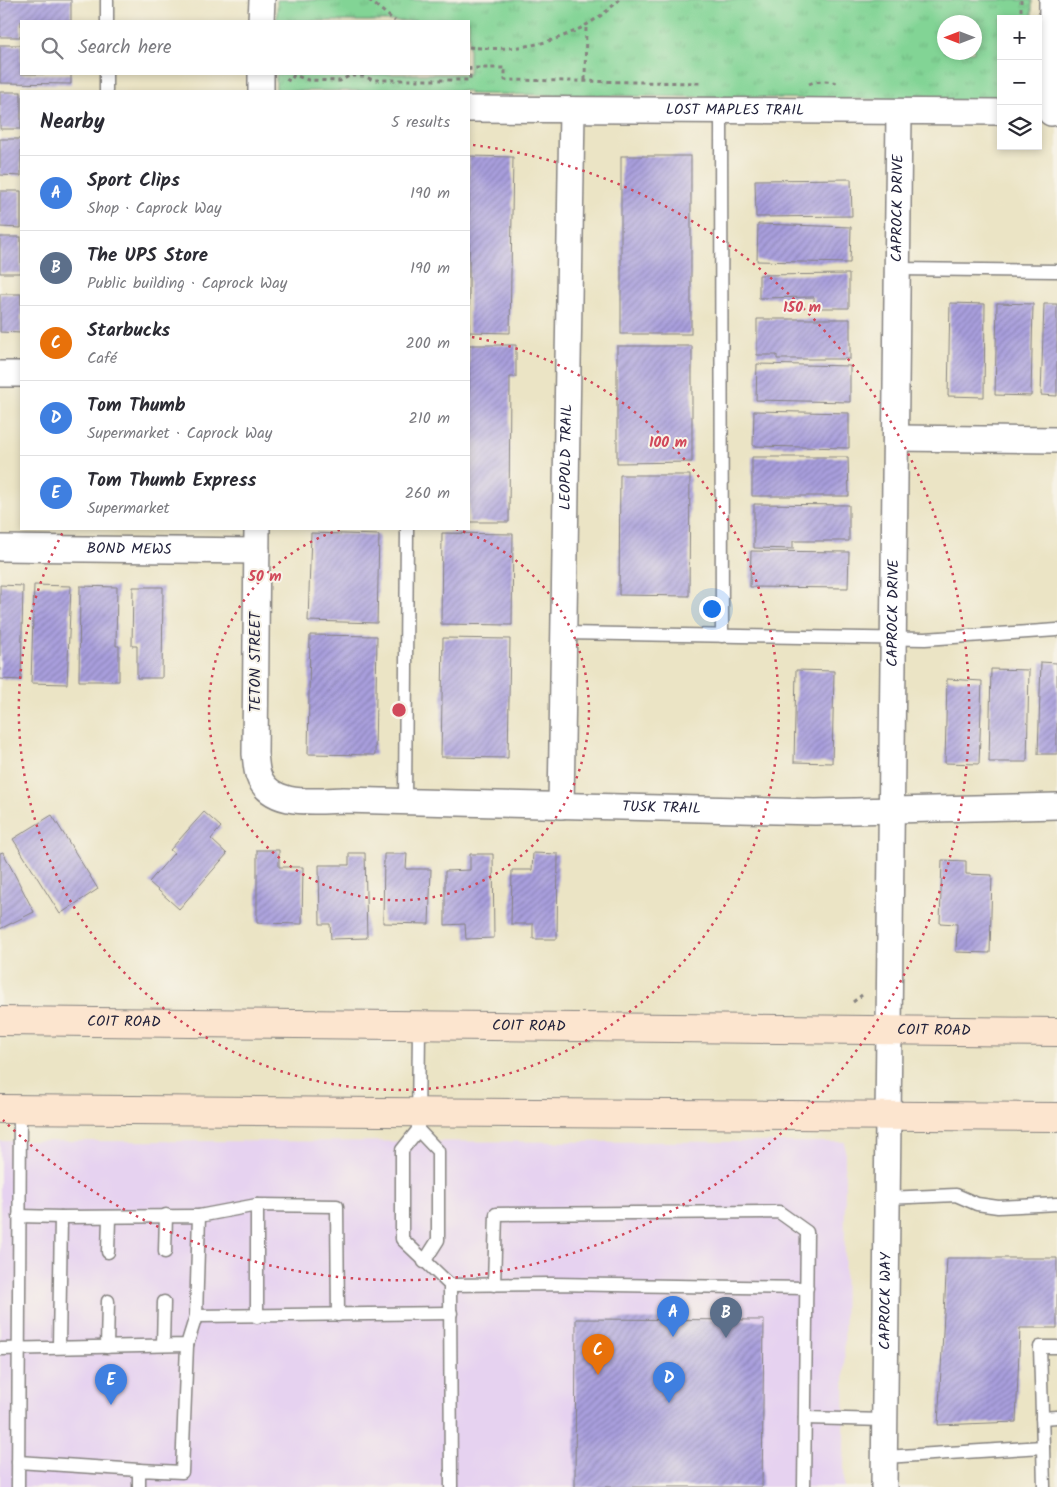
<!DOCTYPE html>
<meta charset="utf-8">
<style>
body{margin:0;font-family:Kalam,sans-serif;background:#f2f2f3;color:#2b2b33}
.controls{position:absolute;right:15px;top:15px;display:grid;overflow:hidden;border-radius:0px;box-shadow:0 2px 8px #0003}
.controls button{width:45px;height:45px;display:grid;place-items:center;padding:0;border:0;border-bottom:1px solid #e1e1e2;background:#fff;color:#2b2b33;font:25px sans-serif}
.compass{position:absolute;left:937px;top:15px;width:45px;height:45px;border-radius:50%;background:#fff;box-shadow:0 2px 8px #0003;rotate:270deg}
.you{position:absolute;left:711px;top:608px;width:18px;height:18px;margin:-12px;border:4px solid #fff;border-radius:50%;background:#1a73e8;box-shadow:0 0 0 8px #1a73e833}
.badge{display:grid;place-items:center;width:32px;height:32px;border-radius:50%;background:#0f766e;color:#fff;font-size:16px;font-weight:700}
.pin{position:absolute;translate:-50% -41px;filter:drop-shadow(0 1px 2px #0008)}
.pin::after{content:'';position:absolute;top:26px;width:18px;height:15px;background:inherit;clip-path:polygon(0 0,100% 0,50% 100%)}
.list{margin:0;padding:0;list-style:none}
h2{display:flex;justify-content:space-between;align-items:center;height:65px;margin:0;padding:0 20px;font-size:21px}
h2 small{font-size:16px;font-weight:400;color:#7c7c81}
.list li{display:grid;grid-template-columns:32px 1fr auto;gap:15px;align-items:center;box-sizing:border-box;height:75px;padding:0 20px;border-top:1px solid #e1e1e2}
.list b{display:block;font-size:19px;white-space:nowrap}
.list p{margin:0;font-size:16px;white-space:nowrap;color:#7c7c81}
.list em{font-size:16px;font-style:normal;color:#7c7c81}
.icon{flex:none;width:28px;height:28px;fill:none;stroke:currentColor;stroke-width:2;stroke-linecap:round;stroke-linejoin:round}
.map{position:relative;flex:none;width:1057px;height:1487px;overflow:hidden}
.search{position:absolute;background:#fff;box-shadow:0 2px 8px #0003;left:20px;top:20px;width:450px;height:55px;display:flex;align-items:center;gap:12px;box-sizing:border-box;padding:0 18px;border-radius:0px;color:#7c7c81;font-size:19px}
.panel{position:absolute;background:#fff;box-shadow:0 2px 8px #0003;left:20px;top:90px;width:450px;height:440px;border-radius:0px}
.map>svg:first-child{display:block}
.built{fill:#e6d2f0}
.park{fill:url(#park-tufts);stroke:#527b68;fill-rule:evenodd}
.building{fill:url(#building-hatch)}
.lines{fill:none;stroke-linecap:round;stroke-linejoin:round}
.lane-casing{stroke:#868380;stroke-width:15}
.street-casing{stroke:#868380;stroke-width:28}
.secondary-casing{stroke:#868380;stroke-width:30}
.path{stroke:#868380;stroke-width:3;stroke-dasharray:4 4;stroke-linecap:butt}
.lane{stroke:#fff;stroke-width:12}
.street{stroke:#fff;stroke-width:25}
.secondary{stroke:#fce5cf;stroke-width:28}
.ring{fill:none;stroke:#d1495b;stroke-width:2.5;stroke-dasharray:2.5 5}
.labels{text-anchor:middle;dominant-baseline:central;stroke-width:4;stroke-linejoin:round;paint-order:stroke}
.street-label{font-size:15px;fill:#22223b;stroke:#f7f3e8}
.centre{fill:#d1495b;stroke:#f7f3e8;stroke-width:2.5}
.ring-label{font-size:15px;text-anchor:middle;font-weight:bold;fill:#d1495b;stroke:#f7f3e8;stroke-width:4;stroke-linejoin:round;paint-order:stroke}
</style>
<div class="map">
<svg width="1057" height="1487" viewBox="0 0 1057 1487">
<defs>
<pattern id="park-tufts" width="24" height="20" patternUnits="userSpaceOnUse" patternTransform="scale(1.25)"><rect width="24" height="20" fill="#82d495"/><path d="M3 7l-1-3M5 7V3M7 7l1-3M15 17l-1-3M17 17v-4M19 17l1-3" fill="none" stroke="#70b681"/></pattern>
<pattern id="building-hatch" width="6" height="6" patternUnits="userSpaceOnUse" patternTransform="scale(1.25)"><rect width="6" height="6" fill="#a99fdd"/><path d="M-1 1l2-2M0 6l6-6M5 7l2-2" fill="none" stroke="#8981b4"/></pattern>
</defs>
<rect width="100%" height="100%" fill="#f7f3e8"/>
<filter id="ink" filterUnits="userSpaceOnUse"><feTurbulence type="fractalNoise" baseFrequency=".02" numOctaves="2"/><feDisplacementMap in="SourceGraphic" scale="10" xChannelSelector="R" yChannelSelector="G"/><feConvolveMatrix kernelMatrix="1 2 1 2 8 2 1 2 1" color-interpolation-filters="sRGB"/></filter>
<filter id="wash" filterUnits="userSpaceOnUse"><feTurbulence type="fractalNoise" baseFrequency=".0096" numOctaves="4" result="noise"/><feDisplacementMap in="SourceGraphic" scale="20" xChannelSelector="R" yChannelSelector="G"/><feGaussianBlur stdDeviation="1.12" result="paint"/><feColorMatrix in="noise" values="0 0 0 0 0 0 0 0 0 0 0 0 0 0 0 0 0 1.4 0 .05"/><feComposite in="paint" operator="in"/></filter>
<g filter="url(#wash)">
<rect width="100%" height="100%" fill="#ebe4c5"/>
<path class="built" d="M0 1141 845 1142 844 1487H0Z"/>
<path class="park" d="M277 0H1032V19H1001V101L469 94V91H276V74H469V21H277ZM944 22H974V52H944Z"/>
<g id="blocks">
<g class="building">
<path d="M0 0H71V21H21V37H0Z"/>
<path d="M0 45H21V74H71V84L0 83Z"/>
<rect x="0" y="92" width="21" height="37"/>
<path d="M0 139H21V176L0 175Z"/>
<path d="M469 156 513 157 510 333 469 332Z"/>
<rect x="621" y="156" width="70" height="178"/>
<path d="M851 179 852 216 756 217 755 180Z"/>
<path d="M0 191H21V228L0 227Z"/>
<path d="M758 224 851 227 850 263 757 261Z"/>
<rect x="0" y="237" width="21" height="36"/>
<path d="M849 274V308H814V297L759 298V275Z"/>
<path d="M0 294H21V333L0 332Z"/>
<path d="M950 303 985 304 984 397 948 396Z"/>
<path d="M997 303 1033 304 1031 396 995 395Z"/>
<path d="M1044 304H1057V396L1041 395Z"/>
<path d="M757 319H850V359H777V355H757Z"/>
<path d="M469 345H516V377H510L509 522H469Z"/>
<path d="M617 346H692V462L617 463Z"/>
<path d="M757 364 850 366V402L756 400Z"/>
<path d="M754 411 849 413V448L753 446Z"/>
<path d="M752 457H848L849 496H752Z"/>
<path d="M620 475H690L689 596 619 595Z"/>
<path d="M754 504 849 505V541H793V549L754 548Z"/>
<path d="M311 533 379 535 377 623 308 621Z"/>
<path d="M442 533 513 534 512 625 441 624Z"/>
<path d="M751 551 849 552 848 588 750 587Z"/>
<path d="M0 585 23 586 21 680 0 679Z"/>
<path d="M34 585 71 586 67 684 31 683Z"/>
<path d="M80 586 117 587 116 646H119V681H79Z"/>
<path d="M133 587H163L162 678H137V646H132Z"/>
<path d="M310 635 377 636 375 755 308 754Z"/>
<path d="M443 638 510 639 508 758 441 757Z"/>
<path d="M1041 662 1057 663V754H1038Z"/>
<path d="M991 669 1029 670 1027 762H989Z"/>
<path d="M796 670 834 671 832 763 794 762Z"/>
<path d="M947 679 982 681 979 764 945 763Z"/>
<path d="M204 812 221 827 211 839 227 854 179 909 149 882 174 853 170 850Z"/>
<path d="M52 815 98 889 60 914 13 839Z"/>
<path d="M257 850H279V867H303L302 924 257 923Z"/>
<path d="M3 852 34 912 0 929V853Z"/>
<path d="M349 853H365L367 938 331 939 330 924H320L319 865H349Z"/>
<path d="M533 853 558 854 557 939H533V924H511L512 870H532Z"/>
<path d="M384 854H407L406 869H431L429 924 383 923Z"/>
<path d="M470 854H493L494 938 466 939 465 924 445 925V871L470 870Z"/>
<path d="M942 860 966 861V874L992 875 990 953 956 952 957 924 940 923Z"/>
<path d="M947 1258H1057V1328H1020L1016 1422 938 1425Z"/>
<path d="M576 1319 764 1320 762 1487H575Z"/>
</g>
</g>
</g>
<g filter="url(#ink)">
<use href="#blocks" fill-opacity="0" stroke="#868380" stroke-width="1"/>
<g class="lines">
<g class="lane-casing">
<g id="lane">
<path d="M107 21V0"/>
<path d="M106 91V74"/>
<path d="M721 111 722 636"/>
<path d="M898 269 1057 271"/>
<path d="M564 633 925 639 1057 630"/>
<path d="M405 802 407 529"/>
<path d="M419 1026 418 1130 402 1150V1239L450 1285 451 1487"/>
<path d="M418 1130 438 1151V1240L424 1262"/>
<path d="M887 1198 956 1195 977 1204 998 1207 1057 1204"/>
<path d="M19 1216 61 1217"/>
<path d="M199 1216 257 1205"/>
<path d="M108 1252 109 1218"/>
<path d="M165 1252 166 1215"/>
<path d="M450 1285 552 1284 807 1288"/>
<path d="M494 1285 496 1214 779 1212 807 1232 804 1487"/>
<path d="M196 1316 451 1313"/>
<path d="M257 1317V1205L337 1206 338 1315"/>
<path d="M163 1345 164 1302"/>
<path d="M107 1347 108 1301"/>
<path d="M0 1349 187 1345 196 1316 199 1216 61 1217 59 1346"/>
<path d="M805 1418 885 1420"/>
<path d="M1042 1418 1057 1417"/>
<path d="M1043 1447 1040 1347H1057"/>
<path d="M885 1457 1043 1447 1044 1487"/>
<path d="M18 1462 139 1470"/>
<path d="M18 1487 20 1109"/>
<path d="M139 1487V1470L182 1472 187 1345"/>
</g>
</g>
<g class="street-casing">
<g id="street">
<path d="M261 21 262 0"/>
<path d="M261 91V74"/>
<path id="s1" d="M469 109 1001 112"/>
<path d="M1051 113 1052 0"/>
<path d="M0 374H21"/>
<path d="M896 438 1057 440"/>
<path id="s2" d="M257 529 255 754C256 760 256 768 258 774 269 808 315 801 343 800L815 812 1057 806"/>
<path id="s3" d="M0 548 257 551"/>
<path id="s4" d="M561 806 572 110"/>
<path id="s5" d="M884 1487 899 112"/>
</g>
</g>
<g class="secondary-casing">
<g id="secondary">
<path id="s6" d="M0 1021 1057 1032"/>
<path d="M0 1109 1057 1117"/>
</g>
</g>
<g class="path">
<path d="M369 0 395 21"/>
<path d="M1021 19V0"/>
<path d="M469 47C525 53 578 40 619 0"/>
<path d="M286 79 290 81 294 75 308 80 340 81 349 76H363L373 80H470V68H505V80L703 83"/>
<path d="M585 80 586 26"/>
<path d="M809 84C817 80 831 80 839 84"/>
<path d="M853 1002 862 995"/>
</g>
<use href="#lane" class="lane"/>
<use href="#street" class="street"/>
<use href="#secondary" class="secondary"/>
</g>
</g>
<g class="ring">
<path d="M456 529A190 190 0 1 1 342 529"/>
<path d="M472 337A380 380 0 1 1 63 532"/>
<path d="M473 145A570 570 0 1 1 3 1120"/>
</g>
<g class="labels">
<g class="street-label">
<text stroke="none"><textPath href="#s1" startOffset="266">LOST MAPLES TRAIL</textPath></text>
<text stroke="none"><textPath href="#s5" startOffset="1279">CAPROCK DRIVE</textPath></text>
<text stroke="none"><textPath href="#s4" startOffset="349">LEOPOLD TRAIL</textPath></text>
<text stroke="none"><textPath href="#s3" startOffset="129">BOND MEWS</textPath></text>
<text stroke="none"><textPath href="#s5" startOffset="874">CAPROCK DRIVE</textPath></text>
<text transform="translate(256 662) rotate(-90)">TETON STREET</text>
<text stroke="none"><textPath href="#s2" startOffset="660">TUSK TRAIL</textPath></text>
<text stroke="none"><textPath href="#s6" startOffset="124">COIT ROAD</textPath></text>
<text stroke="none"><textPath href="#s6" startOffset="529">COIT ROAD</textPath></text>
<text stroke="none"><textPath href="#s6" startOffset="934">COIT ROAD</textPath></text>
<text stroke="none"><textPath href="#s5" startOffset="186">CAPROCK WAY</textPath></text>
</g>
</g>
<circle cx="399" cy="710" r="8" class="centre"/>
<g class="ring-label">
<text x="802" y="312">150 m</text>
<text x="668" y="447">100 m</text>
<text x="265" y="581">50 m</text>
</g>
</svg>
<div class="controls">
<button>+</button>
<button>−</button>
<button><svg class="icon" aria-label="layers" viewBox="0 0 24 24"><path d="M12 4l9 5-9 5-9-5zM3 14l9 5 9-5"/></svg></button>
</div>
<svg class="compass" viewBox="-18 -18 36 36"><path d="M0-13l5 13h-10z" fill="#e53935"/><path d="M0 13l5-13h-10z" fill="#7c7c81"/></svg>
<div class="you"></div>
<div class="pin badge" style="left:673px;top:1337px;background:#3f7fe0">A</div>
<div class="pin badge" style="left:726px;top:1338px;background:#5c6f8a">B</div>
<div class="pin badge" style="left:598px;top:1375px;background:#e8710a">C</div>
<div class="pin badge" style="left:669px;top:1403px;background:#3f7fe0">D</div>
<div class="pin badge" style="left:111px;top:1405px;background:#3f7fe0">E</div>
<div class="search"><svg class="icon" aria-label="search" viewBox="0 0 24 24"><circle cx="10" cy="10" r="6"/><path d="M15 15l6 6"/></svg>Search here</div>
<section class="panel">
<h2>Nearby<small>5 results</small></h2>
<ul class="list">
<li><span class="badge" style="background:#3f7fe0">A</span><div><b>Sport Clips</b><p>Shop · Caprock Way</p></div><em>190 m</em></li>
<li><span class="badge" style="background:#5c6f8a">B</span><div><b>The UPS Store</b><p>Public building · Caprock Way</p></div><em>190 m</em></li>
<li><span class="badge" style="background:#e8710a">C</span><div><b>Starbucks</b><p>Café</p></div><em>200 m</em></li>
<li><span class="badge" style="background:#3f7fe0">D</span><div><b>Tom Thumb</b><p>Supermarket · Caprock Way</p></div><em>210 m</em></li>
<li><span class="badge" style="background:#3f7fe0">E</span><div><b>Tom Thumb Express</b><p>Supermarket</p></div><em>260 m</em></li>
</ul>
</section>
</div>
